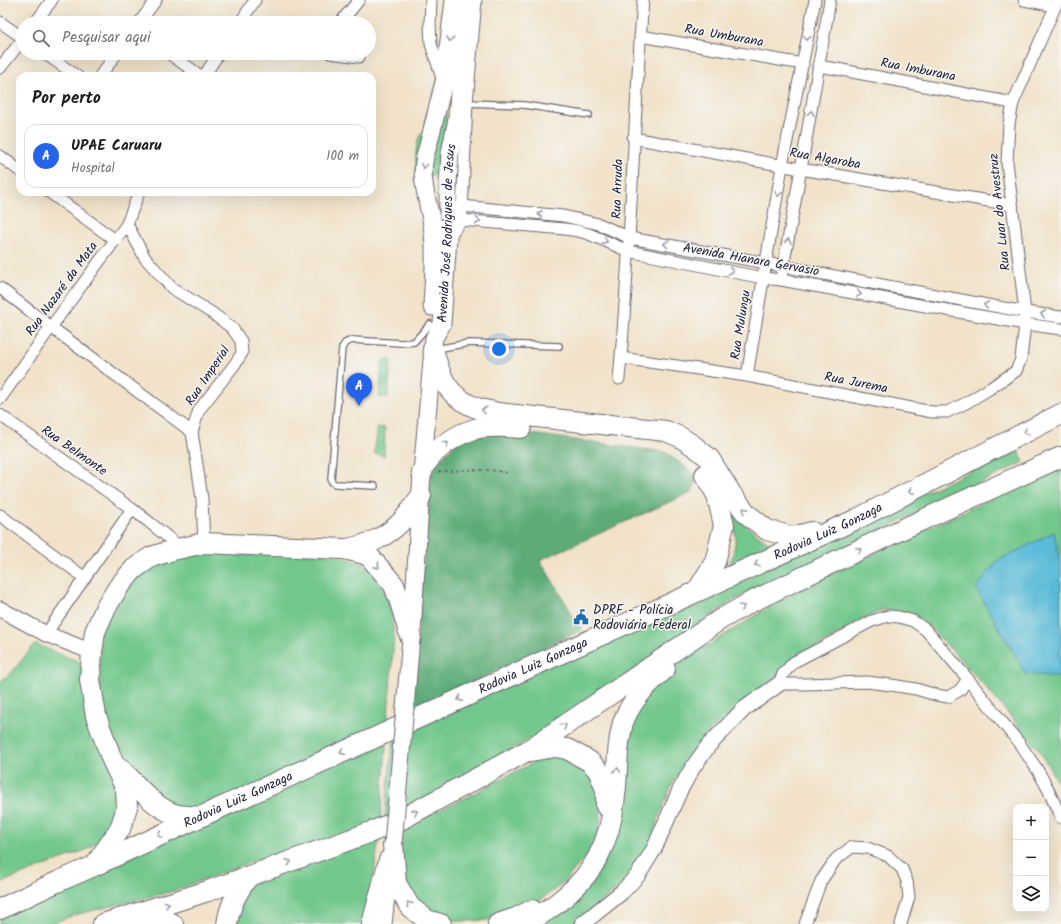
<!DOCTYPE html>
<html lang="pt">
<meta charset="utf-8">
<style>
body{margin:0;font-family:Kalam,sans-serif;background:#f2f2f2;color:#202124}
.controls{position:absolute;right:12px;bottom:12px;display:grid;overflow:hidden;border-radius:8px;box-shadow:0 4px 16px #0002}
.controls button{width:36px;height:36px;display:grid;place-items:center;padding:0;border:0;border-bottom:1px solid #e0e0e0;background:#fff;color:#202124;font:20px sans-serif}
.you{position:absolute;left:499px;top:349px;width:14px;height:14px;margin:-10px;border:3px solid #fff;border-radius:50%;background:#1a73e8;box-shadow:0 0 0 6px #1a73e833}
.badge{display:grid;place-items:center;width:26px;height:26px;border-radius:50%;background:#2563eb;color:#fff;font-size:13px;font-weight:700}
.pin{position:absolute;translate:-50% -33px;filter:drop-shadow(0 1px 2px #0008)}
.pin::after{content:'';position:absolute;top:21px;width:14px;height:12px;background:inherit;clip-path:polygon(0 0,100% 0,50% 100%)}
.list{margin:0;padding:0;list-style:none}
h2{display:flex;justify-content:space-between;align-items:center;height:52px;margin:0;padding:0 16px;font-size:17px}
h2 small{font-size:13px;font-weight:400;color:#757577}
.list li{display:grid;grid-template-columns:26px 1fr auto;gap:12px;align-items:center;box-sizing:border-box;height:64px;margin:0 8px 8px;padding:0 8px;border:1px solid #e0e0e0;border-radius:12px}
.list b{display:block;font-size:15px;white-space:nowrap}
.list p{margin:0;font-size:13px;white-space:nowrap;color:#757577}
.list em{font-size:13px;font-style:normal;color:#757577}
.icon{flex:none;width:22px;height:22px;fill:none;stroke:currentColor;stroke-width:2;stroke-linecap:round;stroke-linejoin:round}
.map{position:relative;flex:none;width:1061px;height:924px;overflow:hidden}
.search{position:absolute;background:#fff;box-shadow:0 4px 16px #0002;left:16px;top:16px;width:360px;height:44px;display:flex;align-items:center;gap:10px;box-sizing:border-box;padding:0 14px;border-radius:22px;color:#757577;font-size:15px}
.panel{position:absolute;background:#fff;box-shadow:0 4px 16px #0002;left:16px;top:72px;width:360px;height:124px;border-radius:12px}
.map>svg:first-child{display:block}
.green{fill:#72c78c;stroke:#4a7464}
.forest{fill:#5dac78;stroke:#40675a}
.water{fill:#58bad7;stroke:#3d6e89}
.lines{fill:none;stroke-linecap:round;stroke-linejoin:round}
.lane-casing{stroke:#6a656d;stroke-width:8}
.street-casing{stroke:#6a656d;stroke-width:13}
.secondary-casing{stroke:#6a656d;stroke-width:17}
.primary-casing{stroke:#6a656d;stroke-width:19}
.highway-casing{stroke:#6a656d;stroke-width:22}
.path{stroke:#6a656d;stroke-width:1.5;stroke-dasharray:3 3;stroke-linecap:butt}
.lane{stroke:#fff;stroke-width:5.5}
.street{stroke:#fff;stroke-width:11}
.secondary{stroke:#fff;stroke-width:15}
.primary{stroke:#fff;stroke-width:17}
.highway{stroke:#fff;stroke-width:20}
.primary-bridge-casing{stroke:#6a656d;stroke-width:19;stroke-linecap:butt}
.primary-bridge{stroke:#fff;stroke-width:17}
.oneway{stroke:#9c9ca7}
.labels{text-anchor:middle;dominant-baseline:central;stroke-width:3;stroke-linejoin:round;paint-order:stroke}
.street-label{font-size:13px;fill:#22223b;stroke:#f6f6f2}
.poi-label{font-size:13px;fill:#22223b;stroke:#f6f6f2;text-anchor:start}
</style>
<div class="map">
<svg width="1061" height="924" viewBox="0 0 1061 924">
<rect width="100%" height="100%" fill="#f6f6f2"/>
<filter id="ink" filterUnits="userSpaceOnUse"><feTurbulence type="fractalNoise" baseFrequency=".025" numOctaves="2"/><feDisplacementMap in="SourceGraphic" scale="8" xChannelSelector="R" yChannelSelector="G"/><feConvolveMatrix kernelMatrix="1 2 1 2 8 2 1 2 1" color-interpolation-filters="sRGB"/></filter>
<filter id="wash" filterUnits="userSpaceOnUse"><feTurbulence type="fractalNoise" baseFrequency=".012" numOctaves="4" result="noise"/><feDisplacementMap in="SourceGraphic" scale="16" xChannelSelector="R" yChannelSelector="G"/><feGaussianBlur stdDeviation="0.9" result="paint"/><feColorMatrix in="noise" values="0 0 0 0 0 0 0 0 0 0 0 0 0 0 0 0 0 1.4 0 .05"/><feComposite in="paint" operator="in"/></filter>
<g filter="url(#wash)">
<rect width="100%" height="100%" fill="#f1e2c9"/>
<g class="green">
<path d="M449 44 444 94 450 153 445 145 440 142 438 171 433 176 428 178 416 173C415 164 415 141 421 134 422 132 425 132 426 131L425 120Z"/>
<path d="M391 359 388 397H379L382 360Z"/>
<path d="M378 427 385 428 384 456 374 453Z"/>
<path d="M1018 450 1024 462 732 601 556 724 384 823 394 733Z"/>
<path d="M1061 466V789L1039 750 982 683 930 627 910 612 881 610 810 650 774 681 710 731 674 780 659 816 651 843 620 887 574 924H534L601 864 628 724 651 687 678 664 779 601 828 575Z"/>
<path d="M730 511 750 529 768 542 789 548 723 576 733 556 736 537Z"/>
<path d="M180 553 332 554 364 564 374 574 386 593 391 607 394 636 387 728 198 810 174 809 123 767 100 716V630L138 571Z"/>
<path d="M35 644 85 664 122 787 117 826 88 849 0 883V682L12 672Z"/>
<path d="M387 736 380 826 254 861 170 892 74 915 50 924H0V917Z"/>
<path d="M555 757 567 758 581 765 595 778 601 806 600 827 592 847 585 858 561 885 532 906 502 917 486 920 464 921 445 920 427 916 400 883 402 827 467 797 540 759Z"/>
<path d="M380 831 367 924H229L249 880Z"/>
</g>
<path class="forest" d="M503 430 665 452 698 476 692 492 540 560 582 630 412 711 429 490 434 467 458 440Z"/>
<path class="water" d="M1054 532 1059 556 1061 561V677L1026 674 976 588 997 561Z"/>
</g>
<g filter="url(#ink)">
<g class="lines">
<g class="lane-casing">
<g id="lane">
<path d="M466 105 467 103 524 105 589 115"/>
<path d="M436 349 469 343 559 346"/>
<path d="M375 486 335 484 332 482 331 479 342 348 345 343 352 340 402 343 414 342 430 324"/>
</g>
</g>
<g class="street-casing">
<g id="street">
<path d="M431 0 430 24 431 44 442 78"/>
<path d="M1024 0 1055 6"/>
<path d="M0 22 23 38"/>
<path d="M35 23 52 0"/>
<path d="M139 23 156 0"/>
<path d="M240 23 255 0"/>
<path d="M340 23 359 0"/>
<path d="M640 36 803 64"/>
<path d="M44 53 77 76"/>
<path d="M168 53 201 76"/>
<path d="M330 53 359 57"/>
<path d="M818 66 837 69 1013 103"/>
<path d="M0 68 23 39"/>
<path d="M100 76 117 53"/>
<path d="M204 76 219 53"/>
<path d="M633 138 801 169 1012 205"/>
<path d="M0 156 20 171"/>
<path d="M49 192 115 240"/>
<path d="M462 213 467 103 476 0"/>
<path d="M448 216 462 206 563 216 599 224 630 238 766 263 1025 312 1061 317"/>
<path d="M127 224 145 258 172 288 212 313 232 328 241 341 242 353 235 364 199 410 192 432 198 471 202 499 204 543"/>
<path d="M449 237 461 220 565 229 578 231 589 234 628 251 763 278 781 280 1025 324 1061 329"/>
<path d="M782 273 801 169 830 0"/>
<path d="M0 288 51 327 192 432"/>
<path d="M621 358 747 376 932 412H947L966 403 989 389 1016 371 1021 359 1025 324V312L1007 162 1009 124 1013 103 1058 0"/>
<path d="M747 376 782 166 815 0"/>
<path d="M619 379C631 253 633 126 643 0"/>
<path d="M0 399 51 327 127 224 139 192"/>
<path d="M0 415 132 509"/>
<path d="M0 515 85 578"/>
<path d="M46 634 132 509 149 522 181 548"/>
<path d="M968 679 960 690 948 697 936 695 916 689 891 685 867 682 805 684H779L783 674 794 662 872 621 888 616 899 617 913 621 926 630 968 679 1019 743 1037 769 1048 789 1061 818"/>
<path d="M805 924 821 881 836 859 852 847 868 848 888 856 902 869 907 881 909 897 901 924"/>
</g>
</g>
<g class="secondary-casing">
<g id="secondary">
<path d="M0 609 46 634 92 652"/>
<path d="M582 924 622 892 638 875 654 849 680 790 693 767 709 745 744 709 779 684"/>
</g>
</g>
<g class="primary-casing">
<g id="primary">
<path d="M432 307C433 282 436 258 433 233 430 201 416 178 428 146L444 82 454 0"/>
<path id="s1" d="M412 633 422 473 433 349 434 338 442 324 448 238V184L450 153 457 119 466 0"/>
<path d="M383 924 386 896"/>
</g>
</g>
<g class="highway-casing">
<g id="highway">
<path d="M433 349C440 377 447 397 477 408 484 410 491 411 498 413L666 431 680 437 694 446 709 458 732 495 747 514 767 530 793 537 812 532"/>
<path d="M422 473C423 469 424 465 427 462 438 447 457 434 475 429 490 425 506 427 521 428"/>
<path d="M346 549C369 545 387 537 404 519 410 512 415 504 421 496"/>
<path d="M697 591 715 562 724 525 717 495 705 475"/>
<path d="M531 751 555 747 567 749 589 761 598 770 603 782 606 790V806"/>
<path d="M121 769C137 785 154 809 178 815 185 816 193 816 200 817"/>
<path d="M393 844 396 883 410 907 427 920 441 924"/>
<path d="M95 865 120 829 127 807 126 789 112 760 96 716 90 680 92 652 95 632 105 609 119 586 134 569 151 557 173 550 204 543 344 549 361 553 369 556 394 585 400 602 411 639"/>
<path id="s2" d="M0 909 57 882 94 866 200 817 857 519 1061 414"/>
<path d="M135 916 167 921 173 924"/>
<path d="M103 924 208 891 371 832 400 820 527 751 721 619 751 602 896 532 1061 457"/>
<path d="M227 924C230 905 237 892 248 877"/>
<path d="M372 924 389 860"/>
<path d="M498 924 516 918 532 910"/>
<path d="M522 924C551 912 584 884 598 857 608 838 613 816 615 796 618 774 616 753 621 732 622 728 622 724 624 720 632 699 649 683 665 669"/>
</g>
</g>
<path class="path" d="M438 472 465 470H490L508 473"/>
<use href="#lane" class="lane"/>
<use href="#street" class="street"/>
<use href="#secondary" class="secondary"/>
<use href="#primary" class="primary"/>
<use href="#highway" class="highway"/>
<g class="primary-bridge-casing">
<path id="primary-bridge" d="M393 844 411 639"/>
</g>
<use href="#primary-bridge" class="primary-bridge"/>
</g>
<defs><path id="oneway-chevron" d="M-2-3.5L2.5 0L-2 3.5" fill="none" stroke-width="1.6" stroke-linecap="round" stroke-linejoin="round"/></defs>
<g class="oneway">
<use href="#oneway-chevron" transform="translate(807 38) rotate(101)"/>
<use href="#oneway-chevron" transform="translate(450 39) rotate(96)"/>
<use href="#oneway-chevron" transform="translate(811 113) rotate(-81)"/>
<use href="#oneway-chevron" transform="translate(424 166) rotate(97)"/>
<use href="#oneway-chevron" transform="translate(778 194) rotate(99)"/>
<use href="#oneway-chevron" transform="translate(540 214) rotate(-175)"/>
<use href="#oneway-chevron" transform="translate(478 221) rotate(5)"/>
<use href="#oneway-chevron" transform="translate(605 241) rotate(24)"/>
<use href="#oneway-chevron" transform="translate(788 241) rotate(-79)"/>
<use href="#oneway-chevron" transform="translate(666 244) rotate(-170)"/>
<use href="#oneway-chevron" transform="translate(731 271) rotate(11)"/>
<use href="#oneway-chevron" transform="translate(859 294) rotate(10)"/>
<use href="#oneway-chevron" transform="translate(986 305) rotate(-169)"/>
<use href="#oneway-chevron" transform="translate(1043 314) rotate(-173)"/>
<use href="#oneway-chevron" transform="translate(484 410) rotate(-166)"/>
<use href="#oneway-chevron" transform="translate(1026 432) rotate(153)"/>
<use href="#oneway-chevron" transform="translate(446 444) rotate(-36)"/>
<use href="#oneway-chevron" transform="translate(911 491) rotate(153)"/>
<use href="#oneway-chevron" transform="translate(745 510) rotate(-131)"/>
<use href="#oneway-chevron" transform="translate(859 550) rotate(-26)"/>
<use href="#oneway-chevron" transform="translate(757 564) rotate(156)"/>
<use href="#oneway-chevron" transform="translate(377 566) rotate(48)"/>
<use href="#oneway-chevron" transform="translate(742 607) rotate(-30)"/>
<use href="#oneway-chevron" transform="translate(460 699) rotate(156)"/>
<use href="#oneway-chevron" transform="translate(564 726) rotate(-34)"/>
<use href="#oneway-chevron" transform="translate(342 752) rotate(156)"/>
<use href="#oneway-chevron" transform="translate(617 770) rotate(-88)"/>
<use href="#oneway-chevron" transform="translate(415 812) rotate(-28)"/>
<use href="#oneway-chevron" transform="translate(160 835) rotate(155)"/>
<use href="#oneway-chevron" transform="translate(289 862) rotate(-20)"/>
<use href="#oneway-chevron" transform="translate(167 904) rotate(-17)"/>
<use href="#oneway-chevron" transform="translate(409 904) rotate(-127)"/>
</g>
</g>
<defs>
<g id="civic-bare" transform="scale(1.2)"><path d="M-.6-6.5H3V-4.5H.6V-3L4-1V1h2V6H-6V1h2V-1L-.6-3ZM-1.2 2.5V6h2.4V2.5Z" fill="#1f6fb2" stroke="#f6f6f2" stroke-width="2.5" paint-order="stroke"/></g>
</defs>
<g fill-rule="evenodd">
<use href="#civic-bare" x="581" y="617"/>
</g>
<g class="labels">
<g class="street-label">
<text transform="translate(724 36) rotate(10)">Rua Umburana</text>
<text transform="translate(918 70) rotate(11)">Rua Imburana</text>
<text transform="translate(825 159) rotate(10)">Rua Algaroba</text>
<text transform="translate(618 189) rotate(-88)">Rua Arruda</text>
<text transform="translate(1000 212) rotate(-96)">Rua Luar do Avestruz</text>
<text stroke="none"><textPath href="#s1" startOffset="403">Avenida José Rodrigues de Jesus</textPath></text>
<text transform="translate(751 260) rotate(10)">Avenida Hianara Gervasio</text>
<text transform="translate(62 289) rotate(-54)">Rua Nazaré da Mata</text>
<text transform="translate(741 325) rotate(-81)">Rua Mulungu</text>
<text transform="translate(208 376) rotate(-56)">Rua Imperial</text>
<text transform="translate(856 383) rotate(11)">Rua Jurema</text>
<text transform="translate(74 451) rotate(35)">Rua Belmonte</text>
<text stroke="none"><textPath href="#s2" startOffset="910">Rodovia Luiz Gonzaga</textPath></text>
<text stroke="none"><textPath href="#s2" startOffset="586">Rodovia Luiz Gonzaga</textPath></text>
<text stroke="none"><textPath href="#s2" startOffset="262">Rodovia Luiz Gonzaga</textPath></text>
</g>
<g class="poi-label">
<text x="593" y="610">DPRF - Polícia<tspan x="593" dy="15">Rodoviária Federal</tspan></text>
</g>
</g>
</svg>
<div class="controls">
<button>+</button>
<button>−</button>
<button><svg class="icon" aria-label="layers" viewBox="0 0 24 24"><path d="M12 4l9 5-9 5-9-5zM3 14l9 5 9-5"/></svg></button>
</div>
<div class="you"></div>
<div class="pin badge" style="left:359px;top:406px">A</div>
<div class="search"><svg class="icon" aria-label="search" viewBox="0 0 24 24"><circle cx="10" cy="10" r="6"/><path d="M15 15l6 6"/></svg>Pesquisar aqui</div>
<section class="panel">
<h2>Por perto<small></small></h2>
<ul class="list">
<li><span class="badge">A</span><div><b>UPAE Caruaru</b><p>Hospital</p></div><em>100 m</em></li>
</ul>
</section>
</div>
